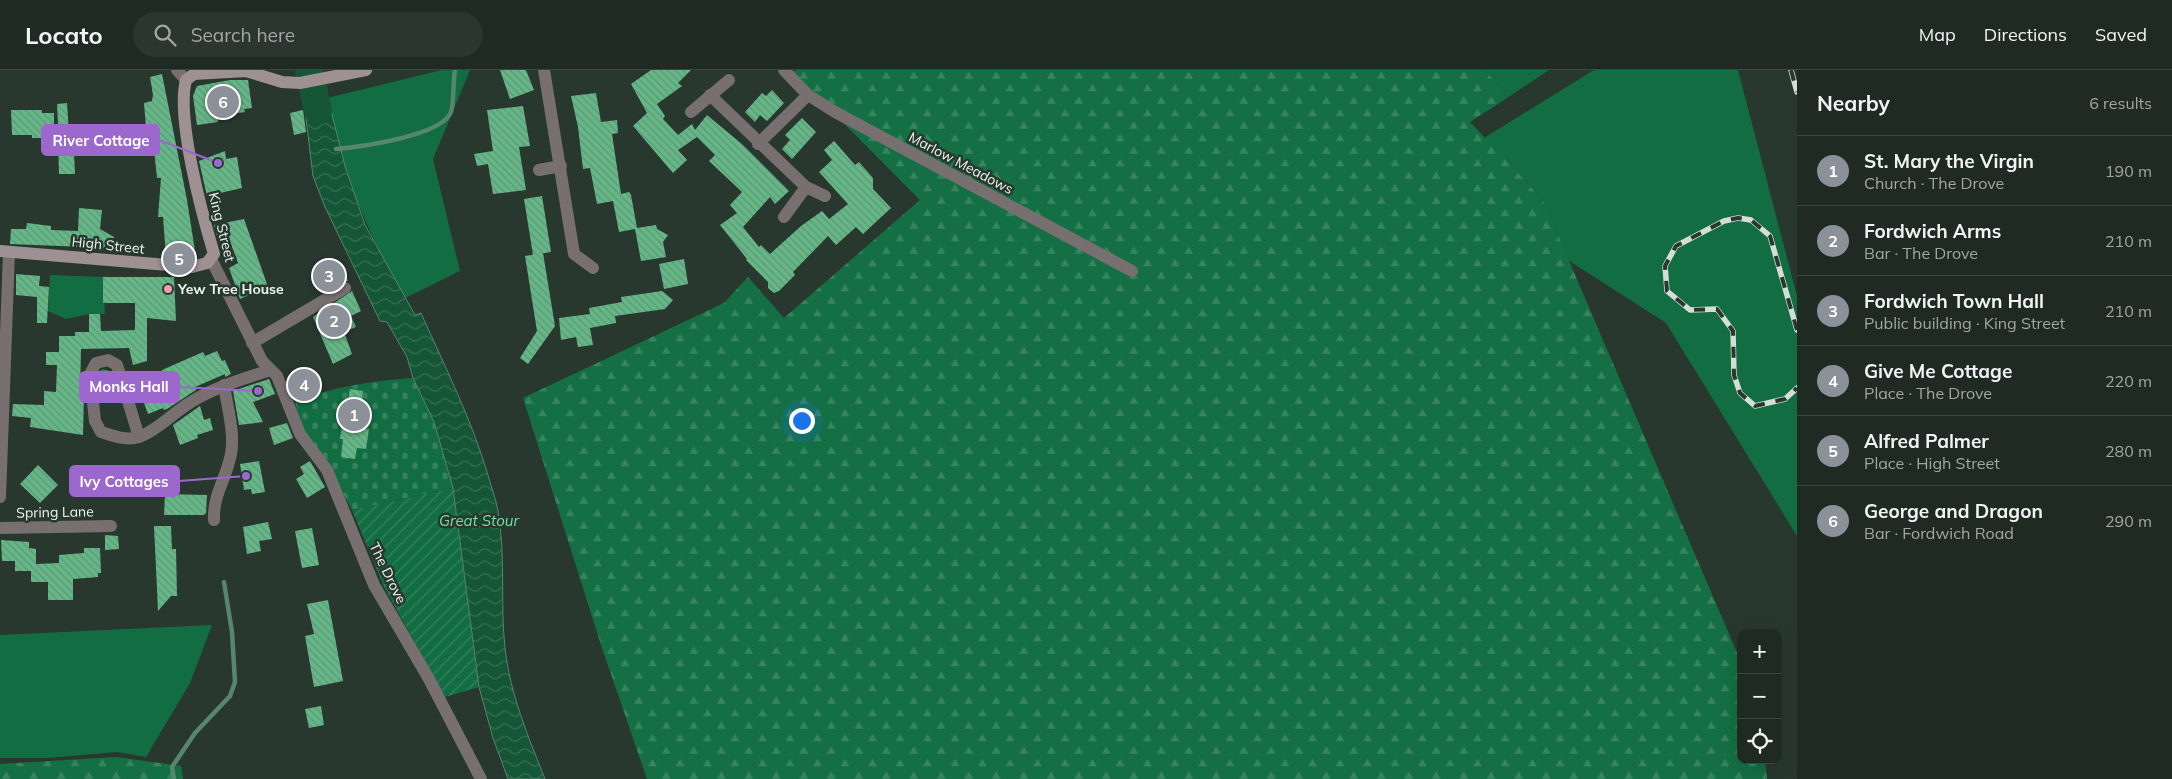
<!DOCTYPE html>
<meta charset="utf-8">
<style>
body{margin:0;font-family:Mulish,sans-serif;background:#2c3630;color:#f1f3f6}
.controls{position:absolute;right:15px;bottom:15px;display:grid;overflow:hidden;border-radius:10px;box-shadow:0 5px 20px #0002}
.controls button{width:45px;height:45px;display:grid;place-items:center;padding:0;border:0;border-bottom:1px solid #3c4641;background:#1f2a23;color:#f1f3f6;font:25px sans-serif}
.you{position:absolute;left:801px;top:350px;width:18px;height:18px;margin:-12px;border:4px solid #fff;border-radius:50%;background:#1a73e8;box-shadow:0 0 0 8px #1a73e833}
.badge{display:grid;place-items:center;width:32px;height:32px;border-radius:50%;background:#8c9099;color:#fff;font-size:16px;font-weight:700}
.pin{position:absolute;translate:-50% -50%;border:2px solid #fff;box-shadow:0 1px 5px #0006}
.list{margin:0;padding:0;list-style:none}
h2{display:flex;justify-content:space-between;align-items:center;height:65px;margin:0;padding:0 20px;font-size:21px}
h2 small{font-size:16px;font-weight:400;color:#a1a7a6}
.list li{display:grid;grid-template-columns:32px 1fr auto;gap:15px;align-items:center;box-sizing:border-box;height:70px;padding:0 20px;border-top:1px solid #3c4641}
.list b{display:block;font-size:19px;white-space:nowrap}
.list p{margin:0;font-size:16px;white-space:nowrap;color:#a1a7a6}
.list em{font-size:16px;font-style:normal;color:#a1a7a6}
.icon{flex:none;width:28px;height:28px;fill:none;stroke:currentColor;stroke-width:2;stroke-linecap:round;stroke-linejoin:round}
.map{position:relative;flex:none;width:1797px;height:709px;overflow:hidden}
header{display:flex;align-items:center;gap:30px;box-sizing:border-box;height:70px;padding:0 25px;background:#1f2a23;border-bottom:1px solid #3c4641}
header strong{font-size:24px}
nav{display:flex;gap:28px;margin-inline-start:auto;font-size:18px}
.search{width:350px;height:45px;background:#2c3630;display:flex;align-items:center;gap:12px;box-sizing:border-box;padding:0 18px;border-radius:28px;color:#a1a7a6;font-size:19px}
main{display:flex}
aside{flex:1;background:#1f2a23}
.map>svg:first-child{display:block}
.green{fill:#136d43}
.forest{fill:url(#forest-firs)}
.cemetery{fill:url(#cemetery-stones)}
.garden{fill:url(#garden-furrows)}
.water{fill:url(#water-waves);stroke:#56866e}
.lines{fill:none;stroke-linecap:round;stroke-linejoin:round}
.stream{stroke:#56866e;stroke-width:4.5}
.river{stroke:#155636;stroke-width:28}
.building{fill:url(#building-back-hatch)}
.street{stroke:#786f71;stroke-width:12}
.secondary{stroke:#9e9093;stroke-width:12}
.rail-casing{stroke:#d4ded7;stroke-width:5.5}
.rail{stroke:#29382f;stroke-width:4;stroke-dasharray:11;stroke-linecap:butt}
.poi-dot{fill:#f29aaf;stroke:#29382f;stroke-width:2}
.labels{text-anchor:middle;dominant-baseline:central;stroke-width:5;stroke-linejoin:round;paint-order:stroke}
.street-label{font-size:14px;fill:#ecf5ef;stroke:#29382f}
.poi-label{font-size:14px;font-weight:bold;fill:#ecf5ef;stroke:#29382f;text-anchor:start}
.water-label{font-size:15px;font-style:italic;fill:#72e1a2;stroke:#29382f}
.leader{fill:none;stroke:#9d68cd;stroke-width:2}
.callout-dot{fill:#9d68cd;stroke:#29382f;stroke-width:2}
.callout{fill:#9d68cd;stroke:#9d68cd;stroke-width:2}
.callout-label{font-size:15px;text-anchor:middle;font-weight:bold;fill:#fff}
</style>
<header>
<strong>Locato</strong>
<div class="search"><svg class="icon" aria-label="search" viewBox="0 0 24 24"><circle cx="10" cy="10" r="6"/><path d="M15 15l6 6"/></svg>Search here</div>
<nav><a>Map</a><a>Directions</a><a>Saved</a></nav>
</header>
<main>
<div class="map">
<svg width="1797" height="709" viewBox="0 0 1797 709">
<defs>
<pattern id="forest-firs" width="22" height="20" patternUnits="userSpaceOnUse" patternTransform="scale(1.25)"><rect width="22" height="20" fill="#156f44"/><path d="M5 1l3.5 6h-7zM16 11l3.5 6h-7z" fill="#37845f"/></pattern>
<pattern id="cemetery-stones" width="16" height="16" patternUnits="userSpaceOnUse" patternTransform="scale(1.25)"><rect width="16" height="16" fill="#136d43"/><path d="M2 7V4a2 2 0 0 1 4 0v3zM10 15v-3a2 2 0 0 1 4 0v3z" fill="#36825e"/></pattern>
<pattern id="garden-furrows" width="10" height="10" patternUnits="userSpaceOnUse" patternTransform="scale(1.25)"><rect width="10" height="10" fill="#136d43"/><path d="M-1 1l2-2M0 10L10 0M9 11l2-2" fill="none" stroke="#36825e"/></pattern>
<pattern id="water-waves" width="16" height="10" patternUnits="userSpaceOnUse" patternTransform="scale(1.25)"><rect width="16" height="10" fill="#155636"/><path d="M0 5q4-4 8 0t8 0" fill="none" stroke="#376f53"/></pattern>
<pattern id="building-back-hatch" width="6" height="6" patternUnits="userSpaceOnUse" patternTransform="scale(1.25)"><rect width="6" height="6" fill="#66b788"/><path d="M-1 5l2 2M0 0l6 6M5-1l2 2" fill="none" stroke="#5d9675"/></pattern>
</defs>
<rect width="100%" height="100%" fill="#29382f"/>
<g class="green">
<path d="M442 0H470L433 89 460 201 405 228C369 166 340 99 327 28Z"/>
<path d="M1486 0H1549L1507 28Z"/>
<path d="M1594 0H1738L1797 226V466L1666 253 1568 190 1543 130 1484 68Z"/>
<path d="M50 205 103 207 105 244H89L66 249 48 241Z"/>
<path d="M212 555 190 613 146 687 118 682 47 688H0V565Z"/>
</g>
<g class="forest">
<path d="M796 0H1486L1507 28 1470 52 1543 130 1741 592V690H1765L1767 709H647L601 575 523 328 724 233 748 207 784 248 920 130 793 2Z"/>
<path d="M116 687 181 696 183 709H0V694Z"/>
</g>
<path class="cemetery" d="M413 308 434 352 453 418 352 440 329 398 304 362 295 332C333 316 373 311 413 308Z"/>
<path class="garden" d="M453 418 479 617 445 627 384 517 352 440Z"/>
<g class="water">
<path d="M321 12 325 17 345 96 365 155 415 245 421 243C445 297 471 348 488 405 491 417 496 429 498 441 506 487 500 533 505 578 510 624 528 666 545 709H508L493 668 479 617 453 418 434 352 413 308 407 287 387 252 380 251 325 137 313 106 303 24 306 15Z"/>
<path d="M102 300 108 301 111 305 106 329C100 326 97 311 98 304Z"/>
</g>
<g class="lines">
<g class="stream">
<path d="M336 79C359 77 442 66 451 42 454 32 453 12 455 0"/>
<path d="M174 709 172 697 195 663 230 626 235 612 232 562 224 512"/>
</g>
<path class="river" d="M309 0 318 41"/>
</g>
<g class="building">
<path d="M500 0H526L534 20 510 29Z"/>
<path d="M651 0H691L678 13 682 16 657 34 665 46 663 49 678 65 692 54 695 60 707 45 743 75 789 121 775 134 770 127 743 157 759 177 761 175 770 184 801 156 822 141 829 149 848 134 819 102 832 90 824 80 834 71 855 95 859 92 873 108V119L891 138 863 164 856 157 836 175 828 166 793 202 795 205 779 221 774 223 768 218V212L746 190 747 189 720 155 737 143 730 135 742 122 709 91 715 85 697 67 678 80 687 90 673 103 633 56 647 43 631 14Z"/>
<path d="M162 4 187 130 196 187 192 188 166 187 163 147H158L161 108H157L153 70 140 72 137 58 146 57 144 33 152 31 153 25 150 7Z"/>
<path d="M230 10H248L252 38 244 39 245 42 217 46 218 52 197 55 193 26 197 16Z"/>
<path d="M772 20 784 33 767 51 760 45 755 52 745 42 762 23 766 26Z"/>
<path d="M596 23 601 52 617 50 618 63 612 64 621 124 629 122 631 125 637 158 656 155 657 159 668 165 663 172 666 187 641 191 635 159 619 162 613 131 597 134 590 98 583 99 578 57 571 26Z"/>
<path d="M67 33 69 63H73L75 104H59L58 68H32V65H12L11 40H42V43H54V54H58L57 34Z"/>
<path d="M523 36 530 76 519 77 526 120 493 124 488 94 477 96 474 84 493 81 487 40Z"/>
<path d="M303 40 306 62 294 65 290 43Z"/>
<path d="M802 48 816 62 792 89 782 79 790 70 785 65Z"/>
<path d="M225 81 226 89 237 87 242 118 207 126 199 91Z"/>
<path d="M542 126 551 182 533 185 524 129Z"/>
<path d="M79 138 102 140 100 159 114 167 110 178 10 174 11 159H26L27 153 51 156V160L78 161Z"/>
<path d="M244 149 268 217 240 229 229 198 238 193 228 166 218 169 214 155Z"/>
<path d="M543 183 555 256 528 294 520 288 537 261 525 186Z"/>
<path d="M684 189 688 214 664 219 659 194Z"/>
<path d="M334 192 338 197 341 195 348 211H341L324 221 313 205Z"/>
<path d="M16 204 40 206 39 216 49 217 47 253H37V227L16 225Z"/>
<path d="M103 207H174L176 251 147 248V291L133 295 129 278 81 279 80 323H84V325L83 365 30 357 31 348 12 346 13 334 44 335V321L56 322 57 295H46V282H59V266H75V262H89V244H100L101 261 135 260V233H103Z"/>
<path d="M352 221 361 241 351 246 356 257 344 262 352 284 333 294 313 247Z"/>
<path d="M662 221 673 230 665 239 615 246 616 253 590 258 593 275 578 277 576 267 561 270 559 248 590 244 589 238 622 232 621 227Z"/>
<path d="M217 281 222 291 225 290 231 304 225 307V304L195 317 196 320 167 339 164 340 163 338 148 344 143 330 156 324 155 319 168 313 162 300 203 282 205 286Z"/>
<path d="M301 297 307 309 315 306 321 322 303 328 291 302Z"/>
<path d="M269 309 275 324 253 332 263 352 239 355 233 321Z"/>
<path d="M350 319 363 321 362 332 368 333 364 358 369 359 366 379 357 378 355 389 341 387 343 369H340L346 330H348Z"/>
<path d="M200 336 204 350 210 348 213 360 197 365 198 368 180 375 173 355Z"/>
<path d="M287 353 293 368 274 375 269 358Z"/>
<path d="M259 391 265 422 252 424 251 419 244 420 240 394Z"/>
<path d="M310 391 325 417 307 428 296 409 304 404 300 397Z"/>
<path d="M38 395 58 415 40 433 20 414Z"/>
<path d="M165 424 207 425 206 443 204 445H164Z"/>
<path d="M268 452 272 469 259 471 261 481 247 484 243 457Z"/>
<path d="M154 456H171L172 479H176L177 526H171L158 541Z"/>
<path d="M312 458 319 495 302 498 295 461Z"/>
<path d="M105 465 118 466 119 479 105 480Z"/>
<path d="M1 470 29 472V478L36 479V494L59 493V485L84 483V478H100L101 503H98V507L73 509V530H48V512H31V501H15V491H2Z"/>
<path d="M328 530 343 611 314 617 305 566 314 564 307 534Z"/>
<path d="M321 636 324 655 309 658 305 639Z"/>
</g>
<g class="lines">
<g class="street">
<path d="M177 0 186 10"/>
<path d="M544 0 574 184 593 198"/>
<path d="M784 0 808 25 835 42 1132 201"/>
<path d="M710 25 806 117 825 126"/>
<path d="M691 42 729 10"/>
<path d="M758 74 808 25"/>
<path d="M539 100 561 96"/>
<path d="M784 147 806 117"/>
<path d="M211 189 262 291 277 306 300 364 327 400 374 515 429 609 481 709"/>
<path d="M252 273 345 218"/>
<path d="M139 367 117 295 108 290 96 293 90 304 95 351 101 362C114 366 126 371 139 367 158 360 174 342 191 332 215 317 243 309 270 300"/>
<path d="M0 427 9 182"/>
<path d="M214 450C213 424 226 410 231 384 235 363 227 336 224 315"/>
<path d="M0 458 111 456"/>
</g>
<path class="secondary" d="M0 181 192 197 207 193 214 184C202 144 176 48 186 10L194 4 246 1 282 12 300 13 366 0"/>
<g class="rail-casing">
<g id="rail">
<path d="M1791 0 1797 22"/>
<path d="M1797 260 1770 166 1751 150 1738 148 1724 151 1676 176 1665 196 1667 221 1690 240 1717 239 1733 261 1734 305 1740 323 1755 336 1785 329 1797 318"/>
</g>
</g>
<use href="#rail" class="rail"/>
</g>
<circle class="poi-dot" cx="168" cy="219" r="5"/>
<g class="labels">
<g class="street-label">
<text transform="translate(961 93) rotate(28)">Marlow Meadows</text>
<text transform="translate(222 157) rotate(76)">King Street</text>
<text transform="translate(108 175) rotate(6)">High Street</text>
<text transform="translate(55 442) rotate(-1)">Spring Lane</text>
<text transform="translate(388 503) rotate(64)">The Drove</text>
</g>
<g class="poi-label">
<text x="178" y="219">Yew Tree House</text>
</g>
<g class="water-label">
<text x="479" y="450">Great Stour</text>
</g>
</g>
<path class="leader" d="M218 93L159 70M258 321L179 317M246 406L179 411"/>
<g class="callout-dot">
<circle cx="218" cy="93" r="5"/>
<circle cx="258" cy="321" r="5"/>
<circle cx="246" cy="406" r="5"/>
</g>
<g class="callout">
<rect x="42" y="55" width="117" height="30" rx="5"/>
<rect x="80" y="302" width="99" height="30" rx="5"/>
<rect x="70" y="396" width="109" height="30" rx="5"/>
</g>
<g class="callout-label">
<text x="101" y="76">River Cottage</text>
<text x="129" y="322">Monks Hall</text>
<text x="124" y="417">Ivy Cottages</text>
</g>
</svg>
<div class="controls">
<button>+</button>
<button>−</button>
<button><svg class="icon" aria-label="locate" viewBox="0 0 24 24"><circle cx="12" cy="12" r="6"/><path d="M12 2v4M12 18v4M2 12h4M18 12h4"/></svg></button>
</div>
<div class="you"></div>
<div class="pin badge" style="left:354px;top:345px">1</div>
<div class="pin badge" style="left:334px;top:251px">2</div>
<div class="pin badge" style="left:329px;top:206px">3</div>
<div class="pin badge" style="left:304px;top:315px">4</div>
<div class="pin badge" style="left:179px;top:189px">5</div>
<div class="pin badge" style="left:223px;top:32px">6</div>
</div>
<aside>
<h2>Nearby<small>6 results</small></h2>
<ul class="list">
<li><span class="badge">1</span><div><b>St. Mary the Virgin</b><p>Church · The Drove</p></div><em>190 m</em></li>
<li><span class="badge">2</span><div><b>Fordwich Arms</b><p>Bar · The Drove</p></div><em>210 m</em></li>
<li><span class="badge">3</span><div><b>Fordwich Town Hall</b><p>Public building · King Street</p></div><em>210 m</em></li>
<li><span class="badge">4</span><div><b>Give Me Cottage</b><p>Place · The Drove</p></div><em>220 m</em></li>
<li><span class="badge">5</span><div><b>Alfred Palmer</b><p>Place · High Street</p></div><em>280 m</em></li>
<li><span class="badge">6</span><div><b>George and Dragon</b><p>Bar · Fordwich Road</p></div><em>290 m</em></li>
</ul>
</aside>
</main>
